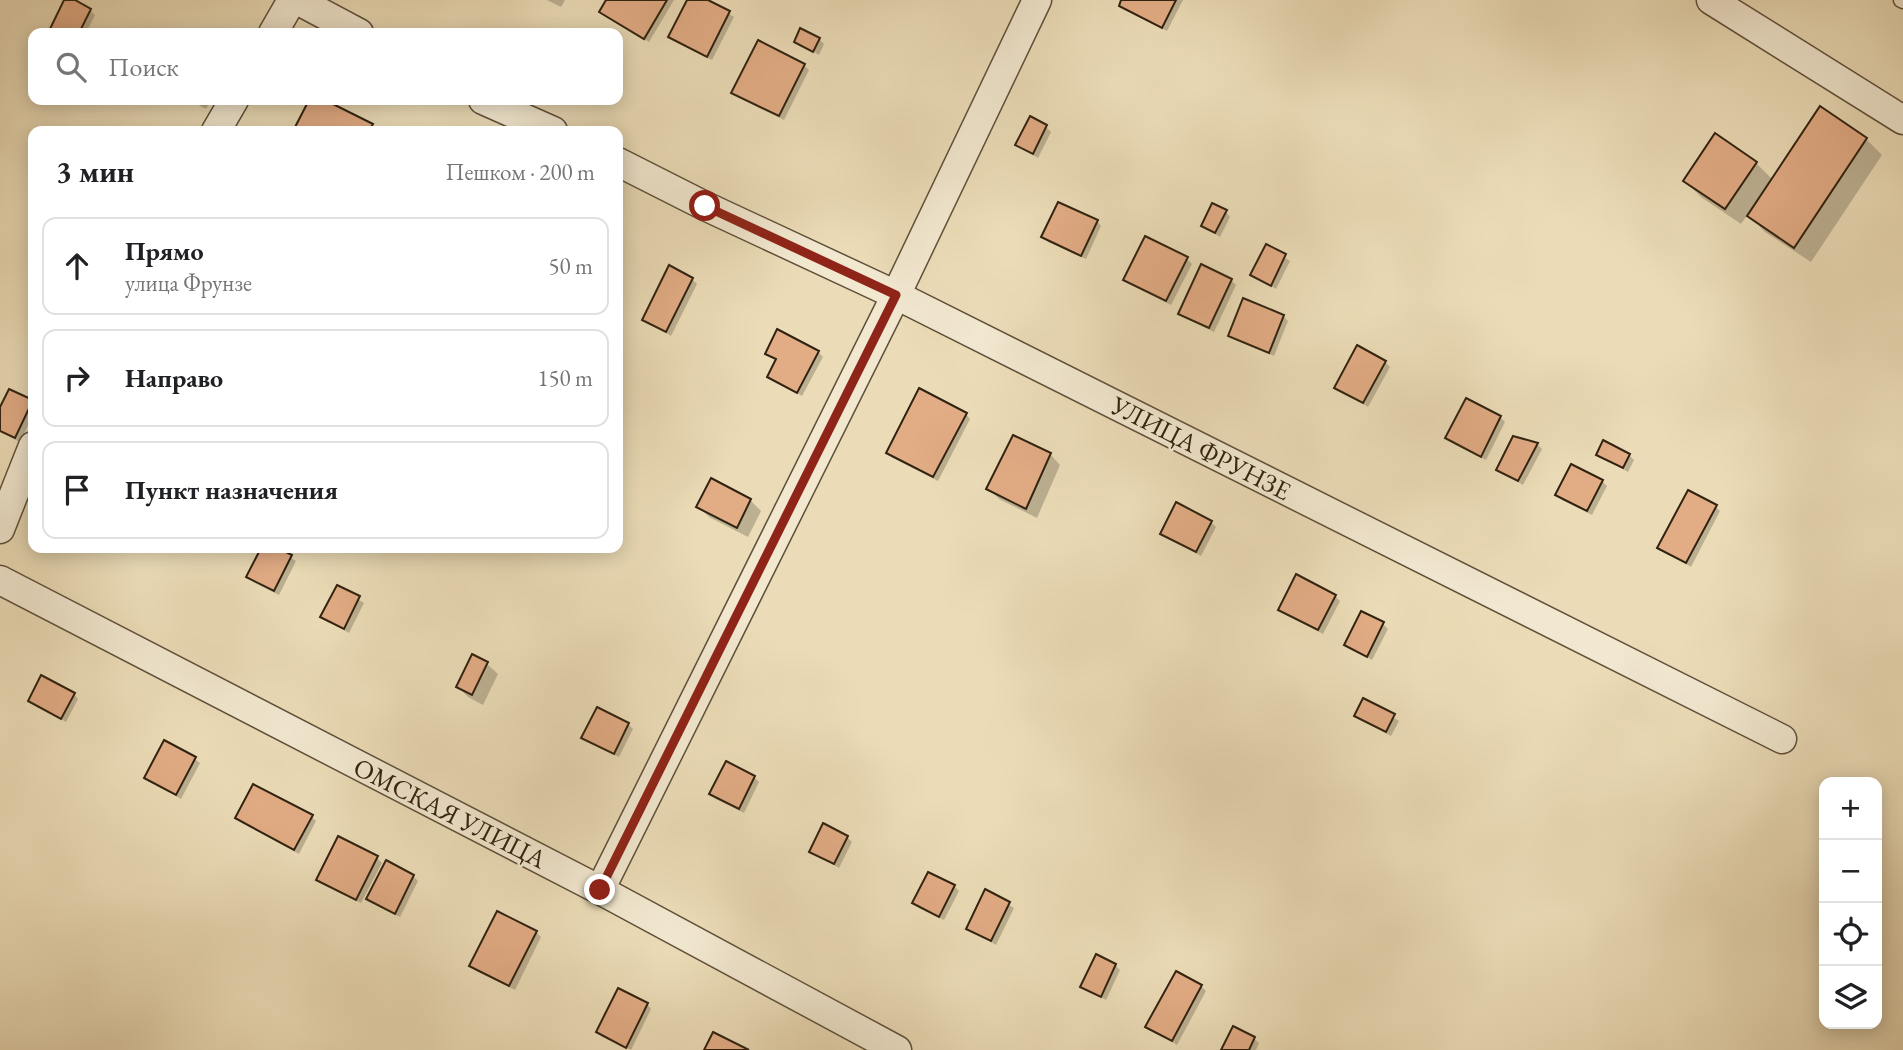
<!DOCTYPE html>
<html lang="ru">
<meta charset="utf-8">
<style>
body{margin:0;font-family:"EB Garamond",serif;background:#f2f2f2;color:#202124}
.controls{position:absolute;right:21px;bottom:21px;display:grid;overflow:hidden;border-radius:14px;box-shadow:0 4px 18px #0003}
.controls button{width:63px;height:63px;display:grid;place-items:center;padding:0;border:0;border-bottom:2px solid #e0e0e0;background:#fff;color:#202124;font:35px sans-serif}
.stop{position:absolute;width:21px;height:21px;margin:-16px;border:5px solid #8f2418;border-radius:50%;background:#fff}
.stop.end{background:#8f2418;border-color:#fff;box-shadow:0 2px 7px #0008}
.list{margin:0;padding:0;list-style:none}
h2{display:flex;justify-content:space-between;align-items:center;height:91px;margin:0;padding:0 28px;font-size:30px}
h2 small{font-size:23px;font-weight:400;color:#757577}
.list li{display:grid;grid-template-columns:46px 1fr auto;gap:21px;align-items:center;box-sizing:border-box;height:98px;margin:0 14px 14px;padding:0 14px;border:2px solid #e0e0e0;border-radius:14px}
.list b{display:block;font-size:26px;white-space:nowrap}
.list p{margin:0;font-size:23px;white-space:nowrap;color:#757577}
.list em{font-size:23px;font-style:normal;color:#757577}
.icon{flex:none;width:38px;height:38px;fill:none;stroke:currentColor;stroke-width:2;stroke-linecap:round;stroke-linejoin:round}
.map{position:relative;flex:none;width:1903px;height:1050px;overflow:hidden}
.search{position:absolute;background:#fff;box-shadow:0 4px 18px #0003;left:28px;top:28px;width:595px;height:77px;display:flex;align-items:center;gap:18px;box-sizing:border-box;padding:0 24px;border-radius:14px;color:#757577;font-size:26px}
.panel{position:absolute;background:#fff;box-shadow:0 4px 18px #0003;left:28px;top:126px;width:595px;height:427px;border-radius:14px}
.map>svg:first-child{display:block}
.shadow{fill:#0003}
.building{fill:#e2ac85;stroke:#302210;stroke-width:2}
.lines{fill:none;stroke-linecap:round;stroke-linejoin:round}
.service-casing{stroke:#5f503a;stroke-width:17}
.minor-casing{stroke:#5f503a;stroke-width:31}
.service{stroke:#f2e8d0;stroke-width:14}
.minor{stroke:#f2e8d0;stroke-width:28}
.route{stroke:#8f2418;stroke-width:9}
.labels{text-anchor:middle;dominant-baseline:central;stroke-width:5;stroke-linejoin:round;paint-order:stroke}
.street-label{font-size:26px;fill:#302210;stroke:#f2e8d0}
</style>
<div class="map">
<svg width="1903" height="1050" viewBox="0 0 1903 1050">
<rect width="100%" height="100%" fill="#ebdcb7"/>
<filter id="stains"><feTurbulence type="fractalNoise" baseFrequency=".00286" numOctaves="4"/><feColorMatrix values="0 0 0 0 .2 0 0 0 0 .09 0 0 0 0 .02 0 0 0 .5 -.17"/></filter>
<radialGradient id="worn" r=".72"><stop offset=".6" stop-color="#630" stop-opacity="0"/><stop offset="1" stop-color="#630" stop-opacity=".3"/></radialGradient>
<g class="shadow">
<path d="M66 0H71L90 10 95 15 86 33H50Z"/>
<path d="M547 0H565L561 7Z"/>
<path d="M608 0H674L649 42 601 12Z"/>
<path d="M689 0H705L734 17 712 60 675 41 670 37Z"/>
<path d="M1123 0H1183L1167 31 1125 10 1121 5Z"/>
<path d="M819 39 824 44 819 55 796 41Z"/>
<path d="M804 65 809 70 784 120 738 97 733 93Z"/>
<path d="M189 100H211L206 109Z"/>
<path d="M311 100H321L372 125 377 130 295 131Z"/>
<path d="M1046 127 1051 132 1038 158 1017 145Z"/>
<path d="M1866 139 1882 155 1811 262 1765 232 1748 214 1741 224 1701 197 1685 181 1756 163 1773 180Z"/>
<path d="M1226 212 1230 217 1220 237 1203 226Z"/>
<path d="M1097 221 1101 226 1086 259 1048 242 1044 237Z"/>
<path d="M1267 246 1290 261 1276 289 1252 275Z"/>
<path d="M1187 259 1192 264 1171 305 1130 284 1125 279Z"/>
<path d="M692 279 697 284 671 336 644 319Z"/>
<path d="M1231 280 1236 285 1214 332 1185 318 1180 313Z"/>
<path d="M1283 316 1288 321 1274 356 1235 340 1230 335Z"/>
<path d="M818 352 823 357 802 396 769 377 777 360 767 353Z"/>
<path d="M1385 362 1390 367 1368 407 1336 387Z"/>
<path d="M10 391 33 403V415L20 442 0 432V411Z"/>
<path d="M966 414 970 419 938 481 893 458 888 453Z"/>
<path d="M1500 417 1505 422 1486 460 1452 443 1447 438Z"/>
<path d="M1537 444 1542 449 1523 485 1498 470Z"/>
<path d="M1050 454 1060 465 1037 518 999 499 988 488Z"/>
<path d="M1598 454 1629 455 1634 460 1628 472Z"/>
<path d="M1602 481 1607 486 1592 515 1562 500 1557 495Z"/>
<path d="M750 500 761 511 748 537 709 517 699 507Z"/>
<path d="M1716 507 1720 511 1691 567 1659 548Z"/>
<path d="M1211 522 1216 527 1201 556 1167 538 1162 533Z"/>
<path d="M263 548H274L296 561 279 595 253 582 249 577Z"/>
<path d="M337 587 364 603 349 633 322 617Z"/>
<path d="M1335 596 1340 601 1323 634 1285 614 1280 609Z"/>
<path d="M1383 624 1388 629 1372 660 1346 645Z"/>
<path d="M487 664 498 674 483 705 468 697 458 687Z"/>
<path d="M74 694 78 699 66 722 30 700Z"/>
<path d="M1364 700 1399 721 1391 736 1361 720 1356 715Z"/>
<path d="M628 724 633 729 619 757 588 742 583 737Z"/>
<path d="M195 759 200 763 181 799 146 778Z"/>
<path d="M754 777 759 782 744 813 716 799 711 794Z"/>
<path d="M312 817 316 821 299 854 242 823 237 818Z"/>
<path d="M847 837 852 842 839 868 811 851Z"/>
<path d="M377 858 382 863 361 903 323 884 318 880Z"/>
<path d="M413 876 418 881 400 917 373 903 368 899Z"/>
<path d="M954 886 959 891 944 920 919 908 915 903Z"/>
<path d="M986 892 1014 908 996 945 968 928Z"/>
<path d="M536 932 541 937 515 990 476 971 472 966Z"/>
<path d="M1115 965 1120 970 1106 1000 1083 987Z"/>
<path d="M1201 986 1206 991 1177 1045 1147 1026Z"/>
<path d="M647 1004 651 1009 631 1050 603 1037 598 1032Z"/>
<path d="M1254 1039 1259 1043 1256 1050H1223Z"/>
</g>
<g class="building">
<path d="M64 0H75L91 9 79 33H48Z"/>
<path d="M606 0H667L644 39 599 12Z"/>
<path d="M687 0H708L730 11 707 57 668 37Z"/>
<path d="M1121 0H1176L1162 28 1119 6Z"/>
<path d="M800 28 820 38 813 52 794 42Z"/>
<path d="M758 40 805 64 779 116 731 93Z"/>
<path d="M309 100H325L373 124 369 131H293Z"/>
<path d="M1820 106 1867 138 1794 248 1747 216Z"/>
<path d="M1030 116 1047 125 1033 154 1015 145Z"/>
<path d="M1715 133 1757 162 1725 209 1683 181Z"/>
<path d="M1058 202 1098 220 1081 256 1041 237Z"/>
<path d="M1212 203 1227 210 1215 233 1201 226Z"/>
<path d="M1145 236 1188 257 1166 301 1123 280Z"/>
<path d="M1266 244 1286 254 1271 286 1250 275Z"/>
<path d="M1201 264 1232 279 1209 328 1178 314Z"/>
<path d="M669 265 693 278 666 332 642 320Z"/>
<path d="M1243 298 1284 315 1269 353 1228 336Z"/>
<path d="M777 329 819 351 797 393 767 377 776 359 765 354Z"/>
<path d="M1357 345 1386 361 1363 403 1334 388Z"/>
<path d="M919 388 967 413 933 477 886 453Z"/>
<path d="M9 389 33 400 15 438 0 431V407Z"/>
<path d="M1466 398 1501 416 1481 457 1445 438Z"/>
<path d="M1013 435 1051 453 1026 509 986 489Z"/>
<path d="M1513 436 1538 443 1518 481 1496 470Z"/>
<path d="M1603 440 1630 454 1623 468 1596 455Z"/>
<path d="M1571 464 1603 480 1587 511 1555 495Z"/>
<path d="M711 478 751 499 737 528 696 507Z"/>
<path d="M1688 490 1717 505 1686 563 1657 548Z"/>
<path d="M1176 502 1212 521 1196 552 1160 534Z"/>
<path d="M261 548H278L292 555 274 591 246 577Z"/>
<path d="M1296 574 1336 595 1318 630 1278 610Z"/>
<path d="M337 585 360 596 344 629 320 617Z"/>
<path d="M1361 611 1384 622 1367 657 1344 645Z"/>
<path d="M472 654 488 662 472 695 456 687Z"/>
<path d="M41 675 75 693 61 719 28 701Z"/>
<path d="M1363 698 1395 714 1386 732 1354 716Z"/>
<path d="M597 707 629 723 614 754 581 738Z"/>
<path d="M164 740 196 757 176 795 144 778Z"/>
<path d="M726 761 755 776 739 809 709 794Z"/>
<path d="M253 784 313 815 294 850 235 818Z"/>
<path d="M823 823 848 836 834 864 809 852Z"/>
<path d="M338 836 378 856 356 900 316 880Z"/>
<path d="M386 860 414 875 395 914 366 899Z"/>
<path d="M928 872 955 885 939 917 912 903Z"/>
<path d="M985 889 1010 902 991 941 966 929Z"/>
<path d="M497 911 537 931 509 986 469 966Z"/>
<path d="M1096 954 1116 964 1101 997 1080 987Z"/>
<path d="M1176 971 1202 985 1172 1041 1145 1027Z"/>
<path d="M618 988 648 1003 626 1048 596 1032Z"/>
<path d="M1233 1026 1255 1037 1249 1050H1221Z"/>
<path d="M713 1032 749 1050H704Z"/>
</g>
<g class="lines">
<g class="service-casing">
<path id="service" d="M1901 0 1903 1"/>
</g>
<g class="minor-casing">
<g id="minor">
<path d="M297 0 359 33"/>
<path d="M1711 0 1903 120"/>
<path d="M273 33 292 0"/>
<path d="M483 100 553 131"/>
<path d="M216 131 234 100"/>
<path d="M618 162 705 206 896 295 1782 739"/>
<path d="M0 529 33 446"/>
<path d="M0 580 600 890 897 1050"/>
<path d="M600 890 896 295 1037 0"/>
</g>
</g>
<use href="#service" class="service"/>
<use href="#minor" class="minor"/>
</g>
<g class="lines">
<path class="route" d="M600 890 896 295 705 206"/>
</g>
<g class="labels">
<g class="street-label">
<text transform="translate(1201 448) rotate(27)">УЛИЦА ФРУНЗЕ</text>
<text transform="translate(450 813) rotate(27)">ОМСКАЯ УЛИЦА</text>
</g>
</g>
<rect width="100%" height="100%" filter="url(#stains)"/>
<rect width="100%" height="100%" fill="url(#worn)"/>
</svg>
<div class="controls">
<button>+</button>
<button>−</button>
<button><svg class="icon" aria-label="locate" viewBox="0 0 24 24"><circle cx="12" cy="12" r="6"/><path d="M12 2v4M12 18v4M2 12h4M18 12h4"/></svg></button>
<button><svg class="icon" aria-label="layers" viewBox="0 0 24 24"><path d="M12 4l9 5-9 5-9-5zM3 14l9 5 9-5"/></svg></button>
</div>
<div class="stop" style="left:705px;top:206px"></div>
<div class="stop end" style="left:600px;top:890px"></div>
<div class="search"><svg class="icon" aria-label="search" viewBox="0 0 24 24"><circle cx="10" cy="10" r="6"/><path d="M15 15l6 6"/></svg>Поиск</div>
<section class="panel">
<h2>3 мин<small>Пешком · 200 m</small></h2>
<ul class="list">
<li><svg class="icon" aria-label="ahead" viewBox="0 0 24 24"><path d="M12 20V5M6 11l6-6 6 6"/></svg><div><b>Прямо</b><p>улица Фрунзе</p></div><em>50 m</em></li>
<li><svg class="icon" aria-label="right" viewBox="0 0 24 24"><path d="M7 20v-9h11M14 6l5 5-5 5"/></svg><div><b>Направо</b></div><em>150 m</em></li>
<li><svg class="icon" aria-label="arrive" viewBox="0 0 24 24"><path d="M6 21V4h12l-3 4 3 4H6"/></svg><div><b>Пункт назначения</b></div></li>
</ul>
</section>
</div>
